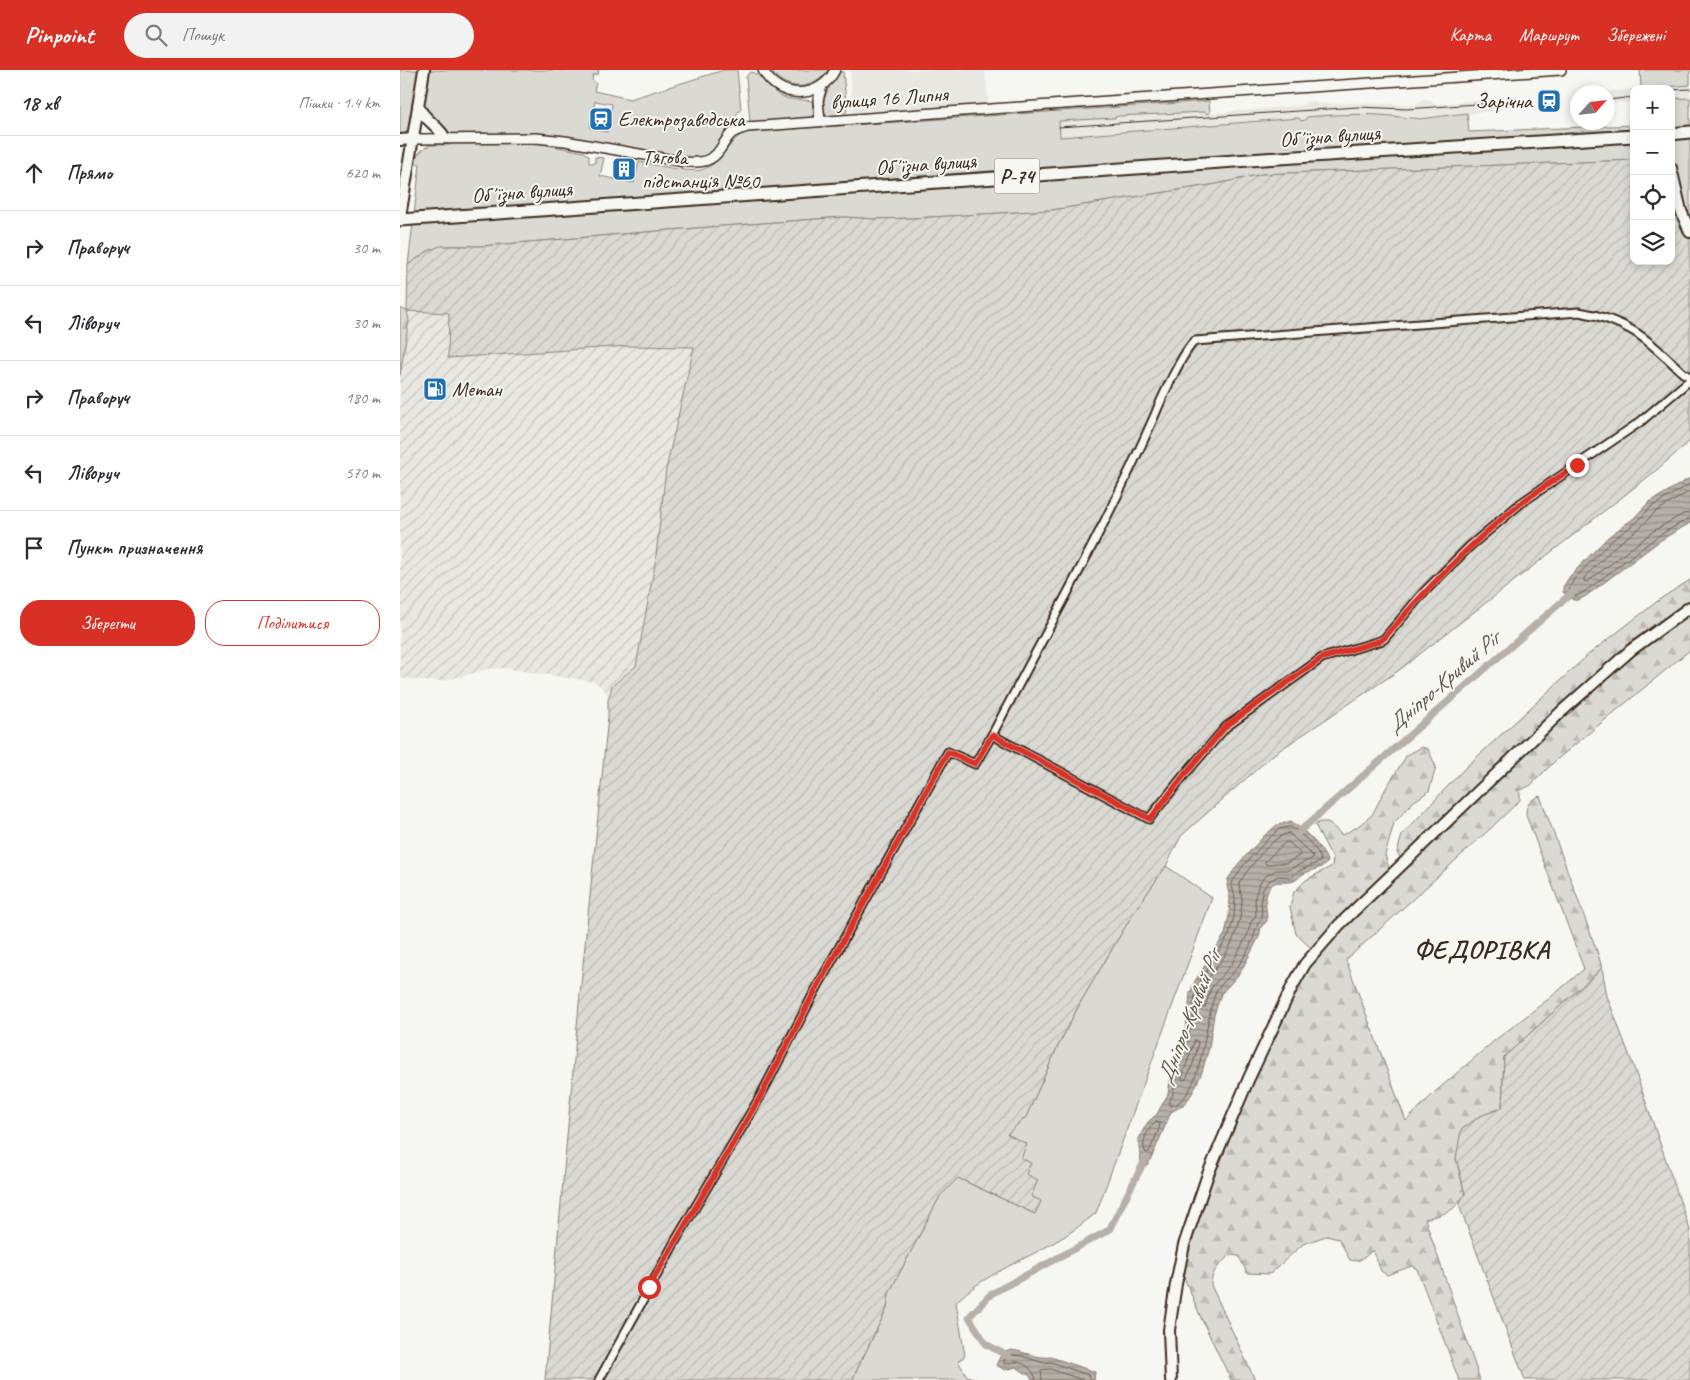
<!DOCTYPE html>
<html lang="uk">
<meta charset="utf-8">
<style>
body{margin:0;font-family:Caveat,sans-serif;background:#f2f2f3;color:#2b2b33}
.controls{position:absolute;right:15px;top:15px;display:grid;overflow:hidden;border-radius:10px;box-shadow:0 2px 8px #0003}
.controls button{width:45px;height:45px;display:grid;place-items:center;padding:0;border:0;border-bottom:1px solid #e1e1e2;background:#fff;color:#2b2b33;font:25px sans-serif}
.compass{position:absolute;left:1170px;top:15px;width:45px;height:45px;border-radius:50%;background:#fff;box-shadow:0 2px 8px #0003;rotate:63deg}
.stop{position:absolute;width:15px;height:15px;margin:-11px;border:4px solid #d93025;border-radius:50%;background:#fff}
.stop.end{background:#d93025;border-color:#fff;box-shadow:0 1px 5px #0008}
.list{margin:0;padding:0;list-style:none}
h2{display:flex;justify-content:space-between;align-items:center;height:65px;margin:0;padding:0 20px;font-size:21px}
h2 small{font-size:16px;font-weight:400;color:#7c7c81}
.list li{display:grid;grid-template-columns:32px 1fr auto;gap:15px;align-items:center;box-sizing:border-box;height:75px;padding:0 20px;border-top:1px solid #e1e1e2}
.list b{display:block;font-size:19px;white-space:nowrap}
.list em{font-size:16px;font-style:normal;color:#7c7c81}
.actions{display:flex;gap:10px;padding:15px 20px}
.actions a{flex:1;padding:11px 0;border:1px solid #d93025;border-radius:20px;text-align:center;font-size:18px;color:#d93025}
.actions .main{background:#d93025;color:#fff}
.icon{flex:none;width:28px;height:28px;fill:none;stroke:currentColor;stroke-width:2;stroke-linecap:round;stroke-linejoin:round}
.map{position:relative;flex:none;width:1290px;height:1310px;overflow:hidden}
header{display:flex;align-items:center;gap:30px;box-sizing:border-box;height:70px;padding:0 25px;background:#d93025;color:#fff}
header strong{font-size:24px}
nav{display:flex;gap:28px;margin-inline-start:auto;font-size:18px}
.search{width:350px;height:45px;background:#f2f2f3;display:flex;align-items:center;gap:12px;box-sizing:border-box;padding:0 18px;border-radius:28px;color:#7c7c81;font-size:19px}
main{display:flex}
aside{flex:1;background:#fff}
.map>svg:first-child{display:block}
.built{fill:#e8e7e2}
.industrial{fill:url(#industrial-furrows)}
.green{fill:#dad9d3;stroke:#8a8278;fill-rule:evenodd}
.forest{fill:url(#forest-firs);stroke:#8a8278}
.garden{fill:url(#garden-furrows);stroke:#8a8278}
.water{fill:url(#water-rules);stroke:#857a71}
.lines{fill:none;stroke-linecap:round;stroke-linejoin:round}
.shore{stroke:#6c6056;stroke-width:1}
.canal{stroke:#b6b0a9;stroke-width:7}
.minor-casing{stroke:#3b2a1e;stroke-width:11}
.tertiary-casing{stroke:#3b2a1e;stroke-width:12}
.secondary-casing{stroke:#3b2a1e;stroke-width:14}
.primary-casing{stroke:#3b2a1e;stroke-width:15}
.minor{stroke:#f6f6f2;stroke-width:7}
.tertiary{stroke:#f6f6f2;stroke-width:9}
.secondary{stroke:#f6f6f2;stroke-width:10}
.primary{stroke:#f6f6f2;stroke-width:11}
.tram{stroke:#3b2a1e;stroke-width:1}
.route{stroke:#d93025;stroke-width:6}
.labels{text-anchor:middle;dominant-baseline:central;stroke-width:4;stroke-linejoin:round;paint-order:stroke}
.shield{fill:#f6f6f2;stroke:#73675e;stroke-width:1}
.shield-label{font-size:20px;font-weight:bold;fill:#3b2a1e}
.street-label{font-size:21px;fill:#3b2a1e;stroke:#f6f6f2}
.poi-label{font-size:21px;fill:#3b2a1e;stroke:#f6f6f2;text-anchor:start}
.water-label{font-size:22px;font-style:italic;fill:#605248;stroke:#f6f6f2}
.district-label{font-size:26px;font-weight:bold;letter-spacing:1px;fill:#3b2a1e;stroke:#f6f6f2}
</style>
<header>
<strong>Pinpoint</strong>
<div class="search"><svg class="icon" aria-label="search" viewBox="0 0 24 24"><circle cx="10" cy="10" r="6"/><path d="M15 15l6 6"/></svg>Пошук</div>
<nav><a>Карта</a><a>Маршрут</a><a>Збережені</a></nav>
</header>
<main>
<aside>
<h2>18 хв<small>Пішки · 1.4 km</small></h2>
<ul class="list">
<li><svg class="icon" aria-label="ahead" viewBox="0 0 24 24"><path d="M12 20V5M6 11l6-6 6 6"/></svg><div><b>Прямо</b></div><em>620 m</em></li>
<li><svg class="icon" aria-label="right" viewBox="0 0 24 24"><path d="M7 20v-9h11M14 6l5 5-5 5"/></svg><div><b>Праворуч</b></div><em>30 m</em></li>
<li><svg class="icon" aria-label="left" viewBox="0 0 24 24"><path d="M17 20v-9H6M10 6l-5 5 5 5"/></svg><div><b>Ліворуч</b></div><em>30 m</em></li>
<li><svg class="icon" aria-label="right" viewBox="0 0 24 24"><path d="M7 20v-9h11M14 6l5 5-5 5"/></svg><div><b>Праворуч</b></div><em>180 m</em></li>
<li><svg class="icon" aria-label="left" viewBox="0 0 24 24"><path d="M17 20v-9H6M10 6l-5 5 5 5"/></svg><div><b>Ліворуч</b></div><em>570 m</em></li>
<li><svg class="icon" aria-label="arrive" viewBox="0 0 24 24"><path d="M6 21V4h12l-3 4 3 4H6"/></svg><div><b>Пункт призначення</b></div></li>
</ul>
<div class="actions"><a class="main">Зберегти</a><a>Поділитися</a></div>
</aside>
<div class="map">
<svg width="1290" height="1310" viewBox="0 0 1290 1310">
<defs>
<pattern id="industrial-furrows" width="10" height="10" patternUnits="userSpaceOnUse" patternTransform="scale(1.25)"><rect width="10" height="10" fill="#e8e7e2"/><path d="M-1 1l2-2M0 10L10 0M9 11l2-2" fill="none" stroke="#c8c6c1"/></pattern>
<pattern id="forest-firs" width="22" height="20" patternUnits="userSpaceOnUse" patternTransform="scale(1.25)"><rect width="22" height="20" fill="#dad9d3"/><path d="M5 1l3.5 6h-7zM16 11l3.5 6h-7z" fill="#bcbab5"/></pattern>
<pattern id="garden-furrows" width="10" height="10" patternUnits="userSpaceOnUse" patternTransform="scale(1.25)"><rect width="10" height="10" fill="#dad9d3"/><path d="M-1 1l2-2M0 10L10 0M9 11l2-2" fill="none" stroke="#bcbab5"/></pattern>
<pattern id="water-rules" width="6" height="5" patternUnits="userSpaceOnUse" patternTransform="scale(1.25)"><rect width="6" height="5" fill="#b6b0a9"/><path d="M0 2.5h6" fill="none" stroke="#958f89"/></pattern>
</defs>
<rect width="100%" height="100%" fill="#f6f6f2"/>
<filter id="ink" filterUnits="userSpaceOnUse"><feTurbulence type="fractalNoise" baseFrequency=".02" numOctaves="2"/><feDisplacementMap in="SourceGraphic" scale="10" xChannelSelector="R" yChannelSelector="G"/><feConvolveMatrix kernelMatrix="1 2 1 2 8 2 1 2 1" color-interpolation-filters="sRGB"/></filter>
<g filter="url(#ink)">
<g class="built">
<path d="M450 0H585L589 39 453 49Z"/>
<path d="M1290 15V28L1271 29V19H1243Z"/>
<path d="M1234 19V32L1208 33V22H1203Z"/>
<path d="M1023 29 1030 30 1034 34 1099 29 1105 34 1100 40 1020 49 1013 46H998L900 51 899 48 660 67 659 51 714 48 718 46 804 42 808 44 835 41 838 40 842 41 904 35 906 32 914 31 917 34 958 33 1016 35Z"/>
</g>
<path class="industrial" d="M7 241 49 242 48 288 229 276 294 277 266 399 255 494 236 596 209 621 208 630 207 624 202 617 195 612 103 598 88 599 43 611H26L0 608V305L9 250Z"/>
<g class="green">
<path d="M0 0H19L9 59 5 63 0 65Z"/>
<path d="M27 0H199L198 4 193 5 192 10 196 13 194 21 230 29 324 0H337L341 39 330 52 335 56C315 75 316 90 285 88L167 68 48 65 27 43 21 35ZM195 31 212 34 207 62 190 58Z"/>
<path d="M371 0H428C414 21 385 22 371 0Z"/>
<path d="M440 0 443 2 447 41 443 46 427 47C417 31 432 13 440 0Z"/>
<path d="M1240 0H1290V15L1241 19Z"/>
<path d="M350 2C361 3 369 20 381 26 391 31 401 29 412 31L414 45 408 49 356 54 350 51 346 7Z"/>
<path d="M1290 28V162L1271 98V29Z"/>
<path d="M809 31 810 43 808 44 804 42 718 46 714 48 659 51 660 67 899 48 901 51 905 50 907 47C940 44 968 43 1001 47 1008 48 1013 47 1020 49L1067 43 1069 62 1234 55V90L862 104 817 114 652 140 514 148 475 149 444 147 270 160 82 176H47L28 181 8 195 20 94H14V89C28 72 29 75 50 75L53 71 132 72 184 82 189 86V93H195V87L204 88 200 106 234 113 239 92C254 94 288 103 301 100 311 97 317 91 323 84 332 74 335 65 349 62Z"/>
<path d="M766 796 812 828 696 1143C683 1153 670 1164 655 1172 622 1191 583 1205 556 1232L565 1286 558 1291 567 1306 580 1310H452L487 1238 489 1223 540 1126 558 1108 635 1144 621 1088 607 1064 626 1047 657 978 680 933 734 842Z"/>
</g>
<g class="forest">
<path d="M0 238 7 241 9 250 0 305Z"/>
<path d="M1290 510V580L1155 691 1131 715 1121 720 1117 719 1120 723V730L1090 759 946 890 1006 1051 1035 1022 1094 971 1151 927 1184 899 1126 745C1126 734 1130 730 1140 726L1198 884 1202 898 1104 987 1102 1038 1080 1046 1056 1088 1065 1124C1052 1144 1046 1143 1025 1149L1080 1310H1059L1017 1199 1012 1196 987 1205 981 1201 973 1180C965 1186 962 1193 950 1190L939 1169 926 1166 903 1174 870 1204 847 1203 839 1186 830 1185C820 1194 811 1201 811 1215L855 1310H831L801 1248 779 1195 849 1008 915 882 896 864 890 837 894 822 906 810 932 796 933 789 915 755 920 752H928L942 765 957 757 972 745 986 718 1007 685 1022 677 1028 679 1036 697 1029 721 1013 732 994 753 985 785 991 805 1004 792 997 783 1002 765 1065 698 1189 584 1263 527Z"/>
</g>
<g class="garden">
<path d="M1234 90V191H1271V98L1290 162V371L1253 403 998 601 874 684 781 766 766 796 734 842 680 933 657 978 626 1047 607 1064 627 1074 621 1088 631 1093 626 1104 638 1110 631 1126 641 1131 635 1144 558 1108 540 1126 489 1223 487 1238 452 1310H145L179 934 208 647V630L212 616 236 596 255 494 266 399 294 277 229 276 48 288 49 243 7 241 8 195 28 181 40 176H82L270 160 444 147 475 149 514 148 652 140 817 114 862 104Z"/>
<path d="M1202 898 1207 926 1233 995 1290 1160V1310H1125L1060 1138V1132L1065 1124 1056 1088 1061 1060 1080 1046 1102 1038 1104 987Z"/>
</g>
<g class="water">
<path d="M1290 408V453L1261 470 1186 526C1174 533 1173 531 1163 522V517L1170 506 1208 467 1234 448 1248 433Z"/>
<path d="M891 751C906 762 920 774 928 792 921 799 912 800 903 804 899 807 895 812 890 812 879 813 872 809 867 823 864 832 867 842 867 851L861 857 859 867 840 903 821 924 814 945 809 978 802 1002 793 1022 784 1035 771 1042 751 1089 747 1095 744 1096 741 1092 738 1071 742 1062 748 1052 757 1044 768 1024 772 998 782 972 788 947 790 923 795 911 825 864 829 846 830 828 827 816 828 809 839 793 865 765 877 755Z"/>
<path d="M612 1280C625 1282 639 1289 651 1287L695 1302 694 1310H632L630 1306 616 1297 605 1300 596 1295 602 1283Z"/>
</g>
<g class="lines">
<g class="shore">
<path d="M1290 414 1251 437 1237 452 1211 471 1174 509 1169 520 1176 526 1184 522 1258 466 1286 450 1290 449"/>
<path d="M1290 421 1255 442 1241 457 1215 476 1184 508V511L1187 512 1255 460 1283 444 1290 443"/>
<path d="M891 757C902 765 918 777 921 791L901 800 890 807 878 806 869 811 863 819 861 828 862 848C855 857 856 860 853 869 849 879 843 890 836 899 830 907 821 913 816 922 804 948 804 1028 771 1036L769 1033 773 1024 777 999 787 973 793 948 795 923 799 913 829 865 834 847 835 828 832 816 833 811 843 796 868 769 879 759Z"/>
<path d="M889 763 913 786V788L888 800H876L864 807 858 817 855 827 856 845 851 852 847 866 831 895 811 918 805 937 802 938C795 921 815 900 824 887 835 869 842 849 842 828 841 823 839 818 839 813 849 799 871 766 889 763Z"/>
<path d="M886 772 890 773 900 783 899 786 886 793H877L866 795 865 792Z"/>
<path d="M795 970 798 972C797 984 792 998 786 1009L783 1010 782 1008Z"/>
<path d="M756 1052 760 1053 759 1059 749 1082 746 1083C740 1073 747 1060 756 1052Z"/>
<path d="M636 1310C635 1301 626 1293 616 1292 612 1292 608 1294 604 1294V1291L606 1287 612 1285 622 1286 644 1293 651 1292 688 1305 690 1310"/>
<path d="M642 1310 641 1300 650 1299 683 1310"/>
</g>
<g class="canal">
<path d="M897 765 900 761 1174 521"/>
<path d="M609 1287 586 1274 569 1247 591 1224 709 1160 746 1088"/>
</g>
<g class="minor-casing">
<g id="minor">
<path d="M1290 307 1283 303C1248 270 1229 250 1179 242L795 271C784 279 760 332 754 347 706 456 647 560 592 665L749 749 785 704 826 657 922 588 980 571 984 569 1023 523 1070 476 1121 433 1240 352 1290 310"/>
<path d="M199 1310 276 1170 360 1027 415 921 548 682 575 694 592 665"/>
</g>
</g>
<g class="tertiary-casing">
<g id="tertiary">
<path d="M363 0C378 30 420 30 435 0"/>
<path d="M420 51 418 30 422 16"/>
<path d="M13 69 136 68 165 71 285 92C292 92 298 93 305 91 319 87 321 75 330 65 335 60 341 59 348 57L547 42 1161 0"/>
</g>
</g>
<g class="secondary-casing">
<g id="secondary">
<path d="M18 36C24 50 38 55 45 68"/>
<path d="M0 70 13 69"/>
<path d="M1271 98 1281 141 1290 162"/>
<path d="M0 147 24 0"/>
<path d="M771 1310 769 1260 776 1214 784 1175 808 1104 849 1008 893 915 905 894 939 855 1162 641 1231 580 1290 537"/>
</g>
</g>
<g class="primary-casing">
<g id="primary">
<path d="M1271 64 1290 62"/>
<path d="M0 150 863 89 1234 66"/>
</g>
</g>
<use href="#minor" class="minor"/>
<use href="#tertiary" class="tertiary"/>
<use href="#secondary" class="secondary"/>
<use href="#primary" class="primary"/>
<g class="tram">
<path d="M1271 20 1290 19"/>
<path d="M1208 30 1234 27"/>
<path d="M659 57 958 37 1007 39 1103 32"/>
</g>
</g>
</g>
<g class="lines" filter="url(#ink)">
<path class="route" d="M249 1217 360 1027 415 921 548 682 575 694 592 665 750 749 785 704 826 656 922 588 980 571 984 568C1026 520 1069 474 1120 434 1138 420 1158 408 1177 395"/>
</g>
<defs>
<g id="station-square" transform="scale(1.25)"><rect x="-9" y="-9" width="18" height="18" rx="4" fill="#1f6fb2" stroke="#f6f6f2"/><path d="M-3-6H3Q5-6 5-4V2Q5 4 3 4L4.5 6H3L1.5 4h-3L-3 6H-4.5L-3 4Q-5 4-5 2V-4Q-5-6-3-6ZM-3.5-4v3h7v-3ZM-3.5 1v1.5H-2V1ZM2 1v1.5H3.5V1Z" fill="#fff"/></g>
<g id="building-square" transform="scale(1.25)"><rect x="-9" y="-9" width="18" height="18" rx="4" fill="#1f6fb2" stroke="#f6f6f2"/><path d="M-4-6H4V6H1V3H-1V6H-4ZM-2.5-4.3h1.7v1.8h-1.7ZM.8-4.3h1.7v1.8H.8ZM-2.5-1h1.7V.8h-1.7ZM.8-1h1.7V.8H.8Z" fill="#fff"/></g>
<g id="fuel-square" transform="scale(1.25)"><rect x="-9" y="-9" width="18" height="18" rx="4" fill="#1f6fb2" stroke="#f6f6f2"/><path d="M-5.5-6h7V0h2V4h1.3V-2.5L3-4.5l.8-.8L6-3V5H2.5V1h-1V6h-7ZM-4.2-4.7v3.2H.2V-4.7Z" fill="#fff"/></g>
</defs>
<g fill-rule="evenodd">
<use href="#station-square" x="1149" y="31"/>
<use href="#station-square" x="201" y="49"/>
<use href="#building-square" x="224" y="99"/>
<use href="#fuel-square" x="35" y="319"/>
</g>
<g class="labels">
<rect class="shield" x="594.5" y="88.5" width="45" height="35" rx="4"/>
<g class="shield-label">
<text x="617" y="106">Р-74</text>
</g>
<g class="street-label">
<text transform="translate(489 28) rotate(-4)">вулиця 16 Липня</text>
<text transform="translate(930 66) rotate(-4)">Обʼїзна вулиця</text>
<text transform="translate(526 94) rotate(-4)">Обʼїзна вулиця</text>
<text transform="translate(122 122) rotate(-4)">Обʼїзна вулиця</text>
</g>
<g class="poi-label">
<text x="1132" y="31" text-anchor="end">Зарічна</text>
<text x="218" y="49">Електрозаводська</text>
<text x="242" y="87">Тягова<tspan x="242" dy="24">підстанція №60</tspan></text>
<text x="52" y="319">Метан</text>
</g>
<g class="water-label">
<text transform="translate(1043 612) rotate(-41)">Дніпро-Кривий Ріг</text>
<text transform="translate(789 947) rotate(-69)">Дніпро-Кривий Ріг</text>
</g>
<g class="district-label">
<text x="1082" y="879">ФЕДОРІВКА</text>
</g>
</g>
</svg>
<div class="controls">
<button>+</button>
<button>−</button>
<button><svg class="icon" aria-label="locate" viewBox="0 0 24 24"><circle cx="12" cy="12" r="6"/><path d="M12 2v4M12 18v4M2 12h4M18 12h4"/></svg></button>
<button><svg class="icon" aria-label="layers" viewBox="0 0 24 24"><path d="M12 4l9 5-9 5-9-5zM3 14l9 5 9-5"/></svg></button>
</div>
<svg class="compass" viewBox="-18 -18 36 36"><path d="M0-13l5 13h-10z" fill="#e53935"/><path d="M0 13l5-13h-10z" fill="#7c7c81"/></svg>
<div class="stop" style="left:249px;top:1217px"></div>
<div class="stop end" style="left:1177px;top:395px"></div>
</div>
</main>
